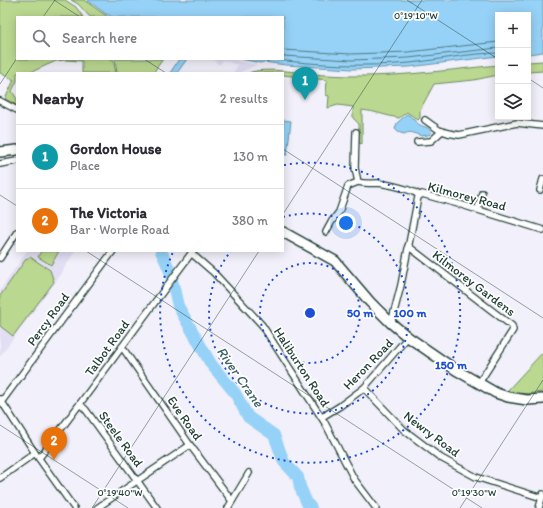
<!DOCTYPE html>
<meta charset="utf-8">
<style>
body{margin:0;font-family:Itim,sans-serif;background:#f7f7f7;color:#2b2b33}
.controls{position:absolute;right:12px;top:12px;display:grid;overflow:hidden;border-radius:0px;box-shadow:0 2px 10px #0003}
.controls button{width:36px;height:36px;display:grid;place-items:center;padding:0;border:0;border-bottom:1px solid #e1e1e2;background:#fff;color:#2b2b33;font:20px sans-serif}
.you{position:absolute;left:346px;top:223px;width:14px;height:14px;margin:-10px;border:3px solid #fff;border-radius:50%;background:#1a73e8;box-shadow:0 0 0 6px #1a73e833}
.badge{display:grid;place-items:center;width:26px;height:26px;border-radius:50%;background:#b45309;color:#fff;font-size:13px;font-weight:700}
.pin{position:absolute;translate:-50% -33px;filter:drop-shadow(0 1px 2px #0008)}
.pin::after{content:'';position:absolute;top:21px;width:14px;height:12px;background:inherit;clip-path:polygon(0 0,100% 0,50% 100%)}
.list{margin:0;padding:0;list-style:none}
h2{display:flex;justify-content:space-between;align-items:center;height:52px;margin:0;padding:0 16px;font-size:17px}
h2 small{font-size:13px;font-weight:400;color:#7c7c81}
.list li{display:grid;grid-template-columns:26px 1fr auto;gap:12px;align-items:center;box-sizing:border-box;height:64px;padding:0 16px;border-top:1px solid #e1e1e2}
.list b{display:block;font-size:15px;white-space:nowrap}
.list p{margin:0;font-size:13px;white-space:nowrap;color:#7c7c81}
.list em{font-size:13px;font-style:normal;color:#7c7c81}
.icon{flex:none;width:22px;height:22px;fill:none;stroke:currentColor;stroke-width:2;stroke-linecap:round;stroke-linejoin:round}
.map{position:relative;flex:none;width:543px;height:508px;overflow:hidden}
.search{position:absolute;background:#fff;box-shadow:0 2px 10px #0003;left:16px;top:16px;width:268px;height:44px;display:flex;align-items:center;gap:10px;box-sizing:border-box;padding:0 14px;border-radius:0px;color:#7c7c81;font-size:15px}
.panel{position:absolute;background:#fff;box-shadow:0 2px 10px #0003;left:16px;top:72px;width:268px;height:180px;border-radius:0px}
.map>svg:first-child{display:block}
.built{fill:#e2def4}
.green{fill:#bbd890;stroke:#6d8a62}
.water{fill:#96d2f7;stroke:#6696a9}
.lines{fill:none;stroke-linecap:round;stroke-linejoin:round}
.shore{stroke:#4f7982;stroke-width:1}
.river{stroke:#96d2f7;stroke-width:12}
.minor-casing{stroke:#1f3d34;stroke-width:8}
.primary-casing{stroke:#1f3d34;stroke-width:12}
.minor{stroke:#fff;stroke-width:5.5}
.primary{stroke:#fff;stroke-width:9}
.ticks{fill:none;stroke:#1f3d34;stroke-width:1;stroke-opacity:0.45}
.ring{fill:none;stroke:#1d4ed8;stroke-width:2;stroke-dasharray:2 4}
.labels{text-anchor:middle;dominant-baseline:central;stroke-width:3.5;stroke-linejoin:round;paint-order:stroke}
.street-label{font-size:13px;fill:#1f3d34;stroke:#fff}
.water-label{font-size:14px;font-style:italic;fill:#3d6265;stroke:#fff}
.ticks-label{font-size:10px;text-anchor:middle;fill:#1f3d34;stroke:#fff;stroke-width:3.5;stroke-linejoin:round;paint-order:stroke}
.centre{fill:#1d4ed8;stroke:#fff;stroke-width:2}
.ring-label{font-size:12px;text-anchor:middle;font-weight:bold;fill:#1d4ed8;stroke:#fff;stroke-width:3.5;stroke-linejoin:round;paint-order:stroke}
</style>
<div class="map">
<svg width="543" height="508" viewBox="0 0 543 508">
<rect width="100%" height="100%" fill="#f2f0fa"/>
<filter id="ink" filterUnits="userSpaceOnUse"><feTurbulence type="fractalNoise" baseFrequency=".025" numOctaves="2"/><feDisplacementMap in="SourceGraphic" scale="8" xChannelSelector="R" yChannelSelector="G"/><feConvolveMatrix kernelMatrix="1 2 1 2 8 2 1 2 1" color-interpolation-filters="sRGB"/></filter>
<g filter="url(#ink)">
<g class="built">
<path d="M213 59H230L257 65 238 73H233L238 65 223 60 219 65Z"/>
<path d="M27 251H75L56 281 0 356V291Z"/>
</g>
<g class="green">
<path d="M0 0H65L76 7 83 17H17V59H113L116 73H82V61L65 60 56 61 29 73H17V81L12 91 17 99V105L5 99 14 80 0 73Z"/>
<path d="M71 0H84L108 17H90L78 4Z"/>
<path d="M115 59H163L153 73H117Z"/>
<path d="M543 61V71L528 72V62Z"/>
<path d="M498 65V75L474 80 434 84 420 110V118L418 120 407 112 399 118C386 116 375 111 362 110V144L359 143V124L353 118V107L338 105 328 108 329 96 326 95 327 80 283 75V73H249C263 66 308 74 325 75 384 79 439 71 498 65Z"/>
<path d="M41 251H59L51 265 38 257Z"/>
<path d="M30 257 50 270 54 282 13 336 0 326V296L26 259Z"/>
<path d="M543 352V392L524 394 507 391Z"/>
</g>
<g class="water">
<path d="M87 0H543V52L528 54V15H498V56L409 67 352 69 286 65 264 62 260 63 241 59H283V17H113L106 14Z"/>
<path d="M179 59H187L177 73H170Z"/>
<path d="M407 114C412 116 414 122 420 125 424 127 428 127 431 131V134C416 140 415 128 404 134L398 132 395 129 397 123Z"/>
<path d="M283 120 291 121 287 155H283Z"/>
</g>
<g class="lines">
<g class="shore">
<path d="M283 50 351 54 408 52 498 42"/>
<path d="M283 56 351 60 408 58 498 48"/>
<path d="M270 59C316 65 364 67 410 63 439 60 469 53 498 53"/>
</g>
<path class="river" d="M161 251 170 271 178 306 211 364 235 393 248 417 274 435 284 462 298 477 300 487 307 503 311 508"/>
<g class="minor-casing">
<g id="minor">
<path d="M0 101 17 110"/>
<path d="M425 120 439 130 448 133 459 135 517 123 543 126"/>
<path d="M356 132 355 168 358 182"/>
<path d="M417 142 431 141 442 131"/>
<path d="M0 164 17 161"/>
<path d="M358 182C364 184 370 183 377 183 387 184 411 189 419 195"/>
<path d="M540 190 543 179"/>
<path d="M478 209 482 193"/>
<path d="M326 232 332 221 339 212 348 186 358 182"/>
<path d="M408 246 512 326 513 330 479 383"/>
<path d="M191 253 214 273 262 325 325 423 354 479 376 508"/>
<path d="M0 258 17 232"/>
<path d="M391 323 393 316 401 285 418 197 422 194 462 205 543 230"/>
<path d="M122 347 190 445 232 501"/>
<path d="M364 388 404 430 441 458 476 477 542 498"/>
<path d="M0 399 35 453 74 508"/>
<path d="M2 401 113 251"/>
<path d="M80 404 86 410 157 508"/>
<path d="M322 417 340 406 364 388 408 337"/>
<path d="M39 458C91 390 141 320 193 251"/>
<path d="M0 478 35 453"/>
<path d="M97 508 190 445"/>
<path d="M228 508 249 473"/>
<path d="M539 508 543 494"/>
</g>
</g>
<g class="primary-casing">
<g id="primary">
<path d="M0 152 17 150"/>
<path d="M283 232 335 261 370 302 391 323 408 337 456 370 496 393 508 397 527 400 543 399"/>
</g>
</g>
<use href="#minor" class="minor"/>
<use href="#primary" class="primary"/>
</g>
</g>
<path class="ticks" d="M54 0 80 17M407 0 498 59M43 17 55 0M144 59 166 73M528 78 543 88M0 84 17 58M283 149 543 318M0 195 17 206M283 214 422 0M86 251 482 508M0 425 128 508M92 508 259 251M460 508 543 380"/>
<g class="ring">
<circle cx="310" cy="313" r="50"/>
<path d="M283 217A100 100 0 1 1 231 251"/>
<path d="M284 165A150 150 0 1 1 173 252"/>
</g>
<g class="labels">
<g class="street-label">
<text transform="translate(467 196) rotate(15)">Kilmorey Road</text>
<text transform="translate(474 283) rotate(37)">Kilmorey Gardens</text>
<text transform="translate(48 319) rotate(-54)">Percy Road</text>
<text transform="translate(107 348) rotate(-54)">Talbot Road</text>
<text transform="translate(368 364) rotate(-46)">Heron Road</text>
<text transform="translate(302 367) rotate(57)">Haliburton Road</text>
<text transform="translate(185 418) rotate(55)">Eve Road</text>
<text transform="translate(432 434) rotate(37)">Newry Road</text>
<text transform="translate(121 439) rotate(54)">Steele Road</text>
</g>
<g class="water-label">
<text transform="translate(240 377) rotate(55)">River Crane</text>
</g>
</g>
<g class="ticks-label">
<text x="416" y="19">0°19'10"W</text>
<text x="120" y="496">0°19'40"W</text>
<text x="474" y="496">0°19'30"W</text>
</g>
<circle cx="310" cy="313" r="6" class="centre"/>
<g class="ring-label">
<text x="360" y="317">50 m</text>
<text x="410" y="317">100 m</text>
<text x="451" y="369">150 m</text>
</g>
</svg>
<div class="controls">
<button>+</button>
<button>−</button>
<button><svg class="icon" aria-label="layers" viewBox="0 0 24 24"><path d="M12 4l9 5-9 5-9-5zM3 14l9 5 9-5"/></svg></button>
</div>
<div class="you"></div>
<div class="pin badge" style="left:305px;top:100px;background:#0f9aa8">1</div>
<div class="pin badge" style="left:54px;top:460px;background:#e8710a">2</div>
<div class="search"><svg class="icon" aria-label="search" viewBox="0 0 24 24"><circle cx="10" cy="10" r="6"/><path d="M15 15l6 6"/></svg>Search here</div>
<section class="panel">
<h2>Nearby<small>2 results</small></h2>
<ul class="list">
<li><span class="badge" style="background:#0f9aa8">1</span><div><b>Gordon House</b><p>Place</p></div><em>130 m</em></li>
<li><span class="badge" style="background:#e8710a">2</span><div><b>The Victoria</b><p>Bar · Worple Road</p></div><em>380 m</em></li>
</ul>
</section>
</div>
